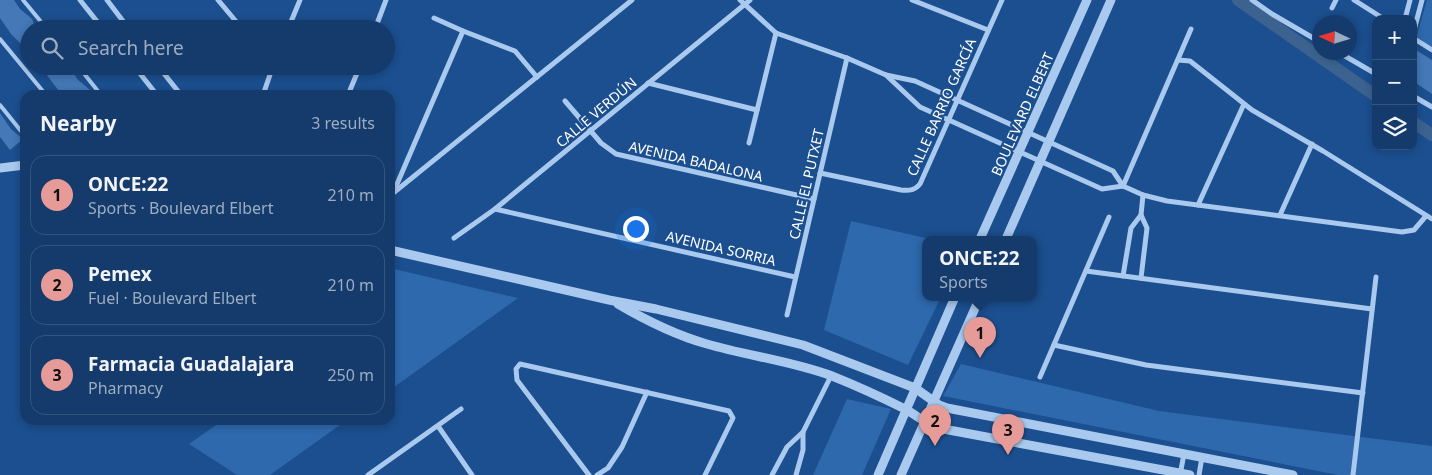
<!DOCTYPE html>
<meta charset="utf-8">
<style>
body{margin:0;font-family:"Noto Sans",sans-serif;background:#214673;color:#f1f3f6}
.controls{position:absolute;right:15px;top:15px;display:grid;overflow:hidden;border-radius:10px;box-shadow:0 2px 8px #0003}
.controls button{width:45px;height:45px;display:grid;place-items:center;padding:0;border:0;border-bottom:1px solid #33557e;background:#143b6b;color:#f1f3f6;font:25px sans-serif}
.compass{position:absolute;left:1312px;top:15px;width:45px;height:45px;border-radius:50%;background:#143b6b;box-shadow:0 2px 8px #0003;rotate:274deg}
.you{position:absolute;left:635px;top:228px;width:18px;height:18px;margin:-12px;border:4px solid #fff;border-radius:50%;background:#1a73e8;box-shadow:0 0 0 8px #1a73e833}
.badge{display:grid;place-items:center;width:32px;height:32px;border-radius:50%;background:#e69b98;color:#111;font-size:16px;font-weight:700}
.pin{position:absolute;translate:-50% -41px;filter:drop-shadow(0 1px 2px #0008)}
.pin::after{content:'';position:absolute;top:26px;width:18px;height:15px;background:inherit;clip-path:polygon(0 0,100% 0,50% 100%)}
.popup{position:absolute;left:922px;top:236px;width:115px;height:65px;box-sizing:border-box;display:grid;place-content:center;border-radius:10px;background:#143b6b;filter:drop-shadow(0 1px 4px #0005);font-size:16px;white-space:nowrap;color:#9dadc1}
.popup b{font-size:19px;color:#f1f3f6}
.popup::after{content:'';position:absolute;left:50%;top:100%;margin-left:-10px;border:10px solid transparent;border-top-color:#143b6b}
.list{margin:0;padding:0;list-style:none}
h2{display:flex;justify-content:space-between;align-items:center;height:65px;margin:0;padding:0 20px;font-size:21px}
h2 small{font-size:16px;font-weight:400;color:#9dadc1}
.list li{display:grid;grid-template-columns:32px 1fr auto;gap:15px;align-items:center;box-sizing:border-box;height:80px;margin:0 10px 10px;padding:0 10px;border:1px solid #33557e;border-radius:15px}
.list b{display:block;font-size:19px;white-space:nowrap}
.list p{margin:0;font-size:16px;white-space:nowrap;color:#9dadc1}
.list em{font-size:16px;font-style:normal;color:#9dadc1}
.icon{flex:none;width:28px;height:28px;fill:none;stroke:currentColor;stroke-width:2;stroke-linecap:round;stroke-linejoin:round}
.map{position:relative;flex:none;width:1432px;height:475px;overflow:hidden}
.search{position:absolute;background:#143b6b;box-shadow:0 2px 8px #0003;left:20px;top:20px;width:375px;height:55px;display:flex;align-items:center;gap:12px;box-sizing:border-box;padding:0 18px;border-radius:28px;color:#9dadc1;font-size:19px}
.panel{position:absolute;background:#143b6b;box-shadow:0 2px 8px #0003;left:20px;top:90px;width:375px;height:335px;border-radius:15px}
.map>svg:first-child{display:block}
.green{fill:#2e69ad}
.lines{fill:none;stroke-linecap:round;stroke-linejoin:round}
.canal{stroke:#3c6290;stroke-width:12}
.building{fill:#4478b7}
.service{stroke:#a9c9ee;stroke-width:4}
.minor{stroke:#a9c9ee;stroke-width:5}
.tertiary{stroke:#a9c9ee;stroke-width:9}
.labels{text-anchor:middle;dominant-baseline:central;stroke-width:4.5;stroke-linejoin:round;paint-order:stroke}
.street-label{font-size:14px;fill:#fff;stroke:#1b4f8f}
</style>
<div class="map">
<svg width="1432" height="475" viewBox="0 0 1432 475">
<rect width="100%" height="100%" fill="#1b4f8f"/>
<g class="green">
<path d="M1427 0H1432V47L1416 38Z"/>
<path d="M851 221 930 239H926V297H941L908 365 824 330Z"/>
<path d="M390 268 518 298 390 390Z"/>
<path d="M961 364 1159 411 1432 446V475H1338L943 396Z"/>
<path d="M847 399 891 409 862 475H813Z"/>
<path d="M223 420H347L270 475H237L189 444Z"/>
</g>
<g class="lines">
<g class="canal">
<path d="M1238 0 1376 96"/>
<path d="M1413 122 1432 135"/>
</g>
</g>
<g class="building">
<path d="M0 0H14L20 9 32 19 36 29H29V52L11 34 0 18Z"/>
<path d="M1416 50 1432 60V94L1413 81V63Z"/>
<path d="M40 66H71L77 79 96 95H62Z"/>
<path d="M0 113 11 129 23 139 10 150 0 137Z"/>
</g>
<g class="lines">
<g class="service">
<path d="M23 0 47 29"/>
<path d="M0 39 46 95"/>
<path d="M78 66 101 95"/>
<path d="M0 105 25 136"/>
</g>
<g class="minor">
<path d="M80 0 103 29"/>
<path d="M107 0 129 29"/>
<path d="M218 0 239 25 249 29"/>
<path d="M740 0 776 33 847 58 886 75 915 81 1113 171 1123 186"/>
<path d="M912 0 988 30"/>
<path d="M1252 0 1272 14 1320 42"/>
<path d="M1354 0 1384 19"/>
<path d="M1332 8 1336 0"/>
<path d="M1405 19 1410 0"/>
<path d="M288 29 300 0"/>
<path d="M375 29 386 0"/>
<path d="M463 31 515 51 537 77"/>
<path d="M1413 34 1422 0"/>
<path d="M1413 38 1432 50"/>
<path d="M1338 52 1376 74"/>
<path d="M1178 60 1190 61 1252 110 1323 151 1432 219"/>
<path d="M134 66 157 95"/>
<path d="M158 66 181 95"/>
<path d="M886 75 920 107 1102 189 1123 186 1143 195 1167 201 1402 232 1414 230 1426 216"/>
<path d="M648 83 757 110"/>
<path d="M263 95 273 66"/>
<path d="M348 95 360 66"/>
<path d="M1413 96 1432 107"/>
<path d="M565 101 601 143 616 154 814 199"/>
<path d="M749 143 776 33"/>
<path d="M820 173 901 190C910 191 915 190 920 184L1002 0"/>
<path d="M1123 186 1191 29"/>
<path d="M394 191 463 31 434 18"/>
<path d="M390 193 392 194 632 0"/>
<path d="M1198 205 1244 104"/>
<path d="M495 209 795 277"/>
<path d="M1280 215 1312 144"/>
<path d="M454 238 495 209 750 0"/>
<path d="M1086 271 1372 309"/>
<path d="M1123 276 1131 228 1141 215"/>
<path d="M1141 278 1147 228 1141 215 1143 195"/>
<path d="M787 315 847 58"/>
<path d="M1054 345 1146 365 1363 393"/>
<path d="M1040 377 1109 217"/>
<path d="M438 426 472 475"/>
<path d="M368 475 461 409"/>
<path d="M589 475 517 380 516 369 520 364 729 411 733 418 705 475"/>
<path d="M597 475 608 468 622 447 647 392"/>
<path d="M772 475 787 447 803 432 831 376"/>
<path d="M796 475 803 450V432"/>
<path d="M1180 475 1184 454"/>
<path d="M1199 475 1202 457"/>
<path d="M1353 475 1376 277"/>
</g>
<g class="tertiary">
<path d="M0 168 25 165"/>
<path d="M980 239 1087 0"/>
<path d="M1006 239 1111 0"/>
<path d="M390 250 609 300 656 309 803 345 915 388 939 405 947 408 1293 475"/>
<path d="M618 304C647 321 675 335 707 344 748 356 792 361 832 376 857 386 881 397 905 409 916 415 925 423 938 428L1190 475"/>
<path d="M878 475 955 297"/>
<path d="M901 475 980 297"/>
</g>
</g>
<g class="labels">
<g class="street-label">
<text transform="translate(941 107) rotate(-66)">CALLE BARRIO GARCÍA</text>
<text transform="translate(596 112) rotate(-40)">CALLE VERDÚN</text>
<text transform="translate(1022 114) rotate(-66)">BOULEVARD ELBERT</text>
<text transform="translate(696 161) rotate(13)">AVENIDA BADALONA</text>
<text transform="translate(806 184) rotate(-77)">CALLE EL PUTXET</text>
<text transform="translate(721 248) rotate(13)">AVENIDA SORRIA</text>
</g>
</g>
</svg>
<div class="controls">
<button>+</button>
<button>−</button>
<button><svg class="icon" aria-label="layers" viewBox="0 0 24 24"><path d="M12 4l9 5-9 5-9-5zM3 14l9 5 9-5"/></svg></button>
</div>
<svg class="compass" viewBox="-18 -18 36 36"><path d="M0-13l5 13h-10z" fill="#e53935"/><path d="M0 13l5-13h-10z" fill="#9dadc1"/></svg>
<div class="you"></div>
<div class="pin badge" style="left:980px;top:358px">1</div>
<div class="popup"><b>ONCE:22</b>Sports</div>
<div class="pin badge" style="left:935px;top:446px">2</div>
<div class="pin badge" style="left:1008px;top:455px">3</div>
<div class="search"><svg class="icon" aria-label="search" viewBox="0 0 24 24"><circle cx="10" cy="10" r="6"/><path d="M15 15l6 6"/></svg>Search here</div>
<section class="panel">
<h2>Nearby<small>3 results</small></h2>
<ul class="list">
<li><span class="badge">1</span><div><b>ONCE:22</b><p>Sports · Boulevard Elbert</p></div><em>210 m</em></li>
<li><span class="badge">2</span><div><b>Pemex</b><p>Fuel · Boulevard Elbert</p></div><em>210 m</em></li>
<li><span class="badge">3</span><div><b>Farmacia Guadalajara</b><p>Pharmacy</p></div><em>250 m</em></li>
</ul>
</section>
</div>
